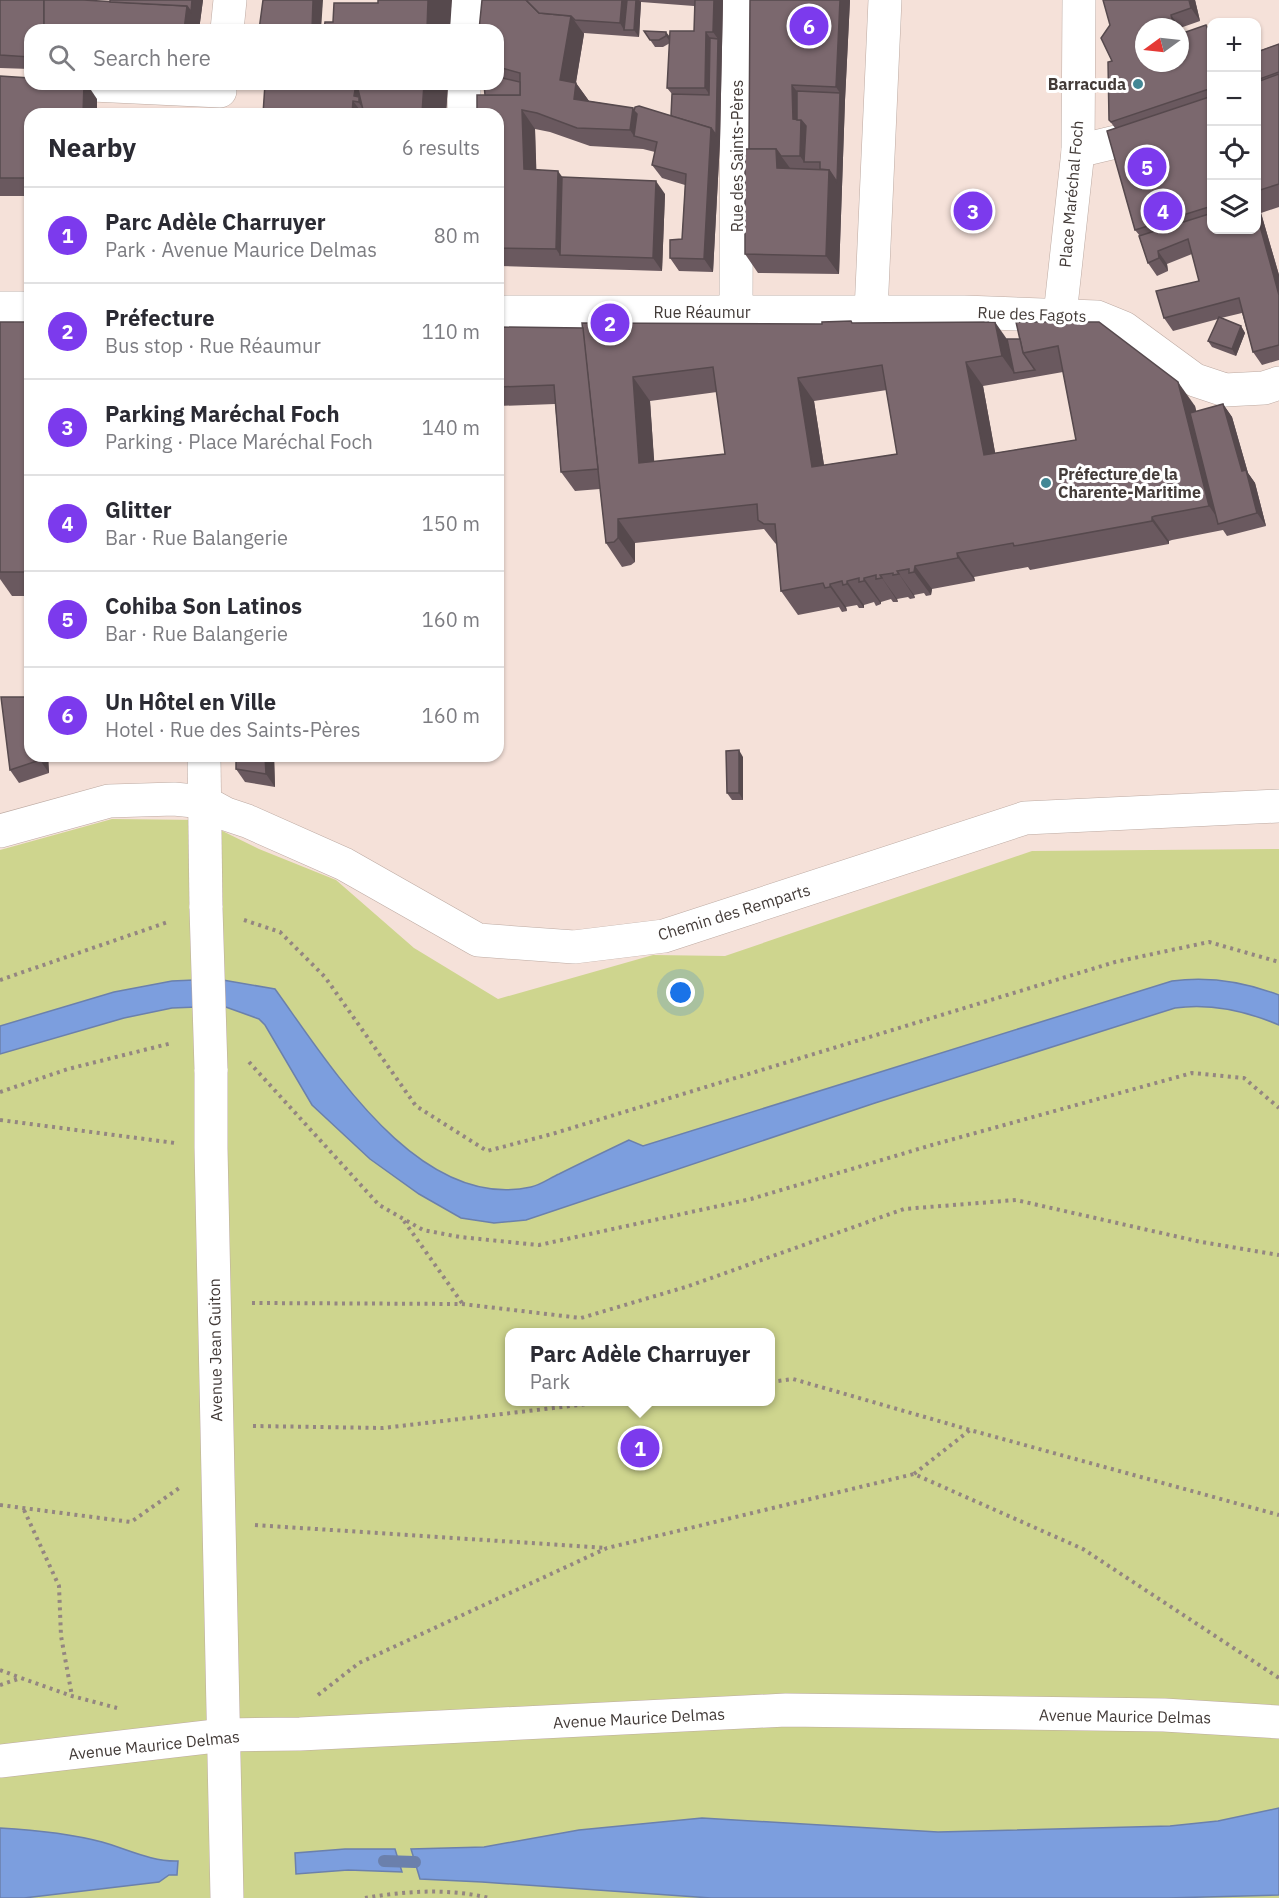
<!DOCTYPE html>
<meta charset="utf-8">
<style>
body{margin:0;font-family:"IBM Plex Sans",sans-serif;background:#f2f2f3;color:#2b2b33}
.controls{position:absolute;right:18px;top:18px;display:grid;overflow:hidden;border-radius:12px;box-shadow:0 2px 4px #0004}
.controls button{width:54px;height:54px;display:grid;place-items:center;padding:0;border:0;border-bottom:2px solid #e1e1e2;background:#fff;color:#2b2b33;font:30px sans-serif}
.compass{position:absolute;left:1135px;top:18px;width:54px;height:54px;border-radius:50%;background:#fff;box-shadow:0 2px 4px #0004;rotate:255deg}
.you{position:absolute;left:681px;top:993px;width:21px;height:21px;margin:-15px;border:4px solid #fff;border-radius:50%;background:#1a73e8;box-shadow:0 0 0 9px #1a73e833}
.badge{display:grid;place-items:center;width:39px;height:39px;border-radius:50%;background:#7c3aed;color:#fff;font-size:20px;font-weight:700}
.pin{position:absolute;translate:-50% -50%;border:3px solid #fff;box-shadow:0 2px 6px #0006}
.popup{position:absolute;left:505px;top:1328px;width:270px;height:78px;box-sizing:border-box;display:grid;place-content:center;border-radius:12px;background:#fff;filter:drop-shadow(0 2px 4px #0005);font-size:20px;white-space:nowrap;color:#7c7c81}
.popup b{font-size:22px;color:#2b2b33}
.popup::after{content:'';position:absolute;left:50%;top:100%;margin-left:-12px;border:12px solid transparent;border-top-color:#fff}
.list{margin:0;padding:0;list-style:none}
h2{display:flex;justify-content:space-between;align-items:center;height:78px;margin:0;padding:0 24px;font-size:26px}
h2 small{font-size:20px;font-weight:400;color:#7c7c81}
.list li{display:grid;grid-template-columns:39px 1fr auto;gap:18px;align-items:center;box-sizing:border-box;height:96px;padding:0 24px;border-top:2px solid #e1e1e2}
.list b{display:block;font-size:22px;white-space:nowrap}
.list p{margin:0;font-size:20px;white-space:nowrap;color:#7c7c81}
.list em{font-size:20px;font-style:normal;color:#7c7c81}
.icon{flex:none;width:33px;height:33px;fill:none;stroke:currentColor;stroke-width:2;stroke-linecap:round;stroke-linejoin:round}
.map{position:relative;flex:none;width:1279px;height:1898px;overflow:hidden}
.search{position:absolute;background:#fff;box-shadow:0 2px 4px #0004;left:24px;top:24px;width:480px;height:66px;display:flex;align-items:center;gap:15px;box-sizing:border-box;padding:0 21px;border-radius:18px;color:#7c7c81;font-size:22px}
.panel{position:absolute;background:#fff;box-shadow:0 2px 4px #0004;left:24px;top:108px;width:480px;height:654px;border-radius:18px}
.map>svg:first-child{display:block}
.green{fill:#ced58e;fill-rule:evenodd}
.water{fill:#7c9ede;stroke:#6b80ac;stroke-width:1.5}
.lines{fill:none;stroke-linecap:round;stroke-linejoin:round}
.stream{stroke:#6b80ac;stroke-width:12}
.street-casing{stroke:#bdaaa2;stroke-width:34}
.secondary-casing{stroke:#bdaaa2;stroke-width:34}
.path{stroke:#948681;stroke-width:4;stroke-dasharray:3 4.5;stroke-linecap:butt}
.street{stroke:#fff;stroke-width:33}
.secondary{stroke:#fff;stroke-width:33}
.secondary-bridge-casing{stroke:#bdaaa2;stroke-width:34;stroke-linecap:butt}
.secondary-bridge{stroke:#fff;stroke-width:33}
.wall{fill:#6a595f;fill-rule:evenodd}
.shaded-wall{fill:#56494d}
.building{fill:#7b686e;stroke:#56494d;stroke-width:1.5;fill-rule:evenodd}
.poi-dot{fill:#438795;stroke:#fff;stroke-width:2}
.labels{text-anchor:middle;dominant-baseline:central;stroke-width:6;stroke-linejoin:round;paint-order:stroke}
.poi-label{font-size:16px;font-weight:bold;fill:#433b38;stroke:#fff;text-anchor:end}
.street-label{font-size:16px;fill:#433b38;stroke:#fff}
</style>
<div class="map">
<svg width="1279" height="1898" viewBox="0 0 1279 1898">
<rect width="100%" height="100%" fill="#f5e1d9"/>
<path class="green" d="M112 819 200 820 259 849 336 880 414 948 498 999 653 955 725 956 1032 851 1279 849V1898H0V850ZM510 1332H771V1402H510Z"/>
<g class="water">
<path d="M217 979 275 989C330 1065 419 1212 531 1187 541 1185 550 1178 559 1174 583 1162 606 1151 629 1140L643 1146 1172 981C1208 976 1245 982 1279 995V1025C1246 1011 1210 1003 1175 1008L875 1103 526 1220 494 1223 461 1218 419 1194 370 1159 312 1105 265 1025 259 1019 223 1006 172 1008 124 1018 0 1054V1026L114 992 172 981Z"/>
<path d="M1279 1808V1895L1167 1898H711L482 1882 420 1879 411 1849 484 1847 579 1830 702 1818 938 1832 1170 1826 1218 1821Z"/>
<path d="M0 1828C34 1830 68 1833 102 1842 127 1849 152 1862 178 1861L177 1875H169L159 1882 24 1898H0Z"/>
<path d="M345 1849H395L402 1872 348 1870 296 1874 295 1853Z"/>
</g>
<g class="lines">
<path class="stream" d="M384 1861 415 1862"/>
<g class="street-casing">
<g id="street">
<path d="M227 30 230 0"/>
<path d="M465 30 468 0"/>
<path d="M71 84 220 91"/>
<path d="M464 84V114"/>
<path d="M1078 151 1120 141 1212 113"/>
<path d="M736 312 737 0"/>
<path d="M871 312 885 0"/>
<path d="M1060 315 1078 151 1079 0"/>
<path d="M0 831 109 801 174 799 204 802 226 814 247 821 344 864 478 940 574 947 664 936 1025 818 1279 806"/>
</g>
</g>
<g class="secondary-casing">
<g id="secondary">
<path d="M0 308H30"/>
<path d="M498 312H964L1097 317 1124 328 1195 380 1225 390 1264 388 1279 383"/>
<path d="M204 756 206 908"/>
<path d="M211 1069V1148L227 1898"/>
<path d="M0 1761 224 1735 300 1734 786 1710 1164 1715 1279 1722"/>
</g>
</g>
<g class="path">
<path d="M244 920 280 932 325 977 416 1106 487 1151 552 1134 1115 962 1209 942 1279 962"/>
<path d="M0 980 168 922"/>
<path d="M249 1062 379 1205 423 1230 460 1237 539 1245 751 1199 932 1145 1192 1073 1244 1078 1279 1108"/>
<path d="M0 1092 68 1069 172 1043"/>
<path d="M0 1120 175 1143"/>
<path d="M404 1221 462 1303"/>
<path d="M252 1303 462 1304 581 1318 689 1286 904 1209 1016 1200 1201 1242 1279 1255"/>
<path d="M771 1382 793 1379 970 1430 1279 1515"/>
<path d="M253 1426 383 1428 605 1402"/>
<path d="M914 1474 970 1430"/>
<path d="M0 1505 131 1522 182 1486"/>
<path d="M24 1510 59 1586 61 1636 72 1696"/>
<path d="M255 1525 607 1548"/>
<path d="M0 1670 21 1678"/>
<path d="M0 1685 21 1678 72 1696 117 1708"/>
<path d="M318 1695 359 1663 607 1548 914 1474 1083 1549 1279 1678"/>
<path d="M365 1898C405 1891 449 1888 489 1898"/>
</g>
<use href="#street" class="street"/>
<use href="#secondary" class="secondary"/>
<g class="secondary-bridge-casing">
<path id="secondary-bridge" d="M206 908 211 1069"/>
</g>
<use href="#secondary-bridge" class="secondary-bridge"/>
</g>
<g class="wall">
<path d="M0 0 110 2V0H203L199 30H30V69L0 68Z"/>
<path d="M482 0H723L720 141 713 272 679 271 670 258 682 239 685 185 662 178 652 165 655 152 643 149 590 146 550 132 535 129 536 170 562 177 665 194 662 271 498 266V114L485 95 498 84V30ZM641 2 694 6V31L670 37 644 31 655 47H663L670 43 667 88 672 94 671 116 634 111 633 108 589 101 576 83 584 34V33L639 37Z"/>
<path d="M850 0 845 100 839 274 758 273 745 254 749 149Z"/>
<path d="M1195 0 1200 21 1180 28 1144 27 1180 63V29L1181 33 1212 31V230H1257V48L1258 51 1279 44V207L1261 213 1279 275V360L1262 365 1253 352 1242 313 1221 318 1241 326 1245 333 1236 356 1212 347 1208 341 1218 319 1173 331 1164 318 1199 281 1192 254 1167 264 1168 271 1157 276 1148 263 1140 236 1135 230 1115 128 1109 120 1112 61 1101 38Z"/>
<path d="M0 76 97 99 30 114V196H0Z"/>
<path d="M265 84H448L446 114H263Z"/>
<path d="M851 321 852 323 1007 339H1020L1016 322 1195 406 1196 412 1223 404 1232 417 1248 473 1255 483 1266 526 1227 536 1223 530 1172 540 1169 541V544L1030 570 1028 567 974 577 975 581 932 589 931 595 926 596 924 593 914 595 915 598 910 599 908 597 897 599 898 602H893L891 599 881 602V604L876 606 874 602 864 605V608H859L857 605 846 607 847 611 842 612 839 607 798 615 781 591 777 545 775 543 764 529 635 543V562L631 565 622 567 606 543 600 489 575 491 561 472 555 404 498 406V327L583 328 822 324ZM1063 372 1076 440 995 453 983 386ZM887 390 897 454 824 465 814 401ZM717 392 725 454 654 462 650 401Z"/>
<path d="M0 322H30V596H12L0 579Z"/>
<path d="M30 756H48L49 773 19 783 10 770Z"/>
<path d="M236 756H274L275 787 245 782 236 769Z"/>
<path d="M743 757V800H732L727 793Z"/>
</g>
<g class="shaded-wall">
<path d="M192 0H203L199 30H184L187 6Z"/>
<path d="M313 0H323L321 30H312Z"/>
<path d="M428 0H452L450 30H427Z"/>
<path d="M622 0H633L624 30 620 23Z"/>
<path d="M636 0H639L641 2 639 37 634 30Z"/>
<path d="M714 0H723L720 141 713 272 704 259 711 128 718 39 713 32Z"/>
<path d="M840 0H850L845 100 839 274 826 256 829 170 840 93 836 87Z"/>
<path d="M1189 0H1195L1200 21 1191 8Z"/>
<path d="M1171 15 1179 27H1174Z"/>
<path d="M571 16 584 34 573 99 560 80Z"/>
<path d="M1206 25 1212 33V41Z"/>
<path d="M666 32 671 38V43L666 36Z"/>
<path d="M706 32 715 45 714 101 705 88Z"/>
<path d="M576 83 589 101 574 99Z"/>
<path d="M84 84H87L97 99V114H83Z"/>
<path d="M356 84H371L367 114 354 96Z"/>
<path d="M424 84H448L446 114H423L422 113Z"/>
<path d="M792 85 802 98 810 133 804 162 800 156 793 119Z"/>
<path d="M353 101 363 114H352Z"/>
<path d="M633 108 646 127 634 136 630 130Z"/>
<path d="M522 110 535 129 537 188 524 169Z"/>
<path d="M776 149 790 168H777Z"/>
<path d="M558 171 571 189 560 255 556 249Z"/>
<path d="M656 181 665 194 662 271 653 258Z"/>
<path d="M1257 206 1261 213 1279 275V295L1257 215Z"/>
<path d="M1158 251 1167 264 1168 271 1159 258Z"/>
<path d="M995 322 1011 345 1014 373 1002 356Z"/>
<path d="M1241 326 1245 333 1236 356 1232 349Z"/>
<path d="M966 362 983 386 1000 479 984 455Z"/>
<path d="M633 377 650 401 656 487 639 463Z"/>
<path d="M798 378 814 401 828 491 812 467Z"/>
<path d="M1178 382 1195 406 1224 522 1221 523 1209 506Z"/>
<path d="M1223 404 1232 417 1248 473 1255 483 1266 526 1257 513 1242 471Z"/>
<path d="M1152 517 1169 541V544L1152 521Z"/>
<path d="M618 519 635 543V562L618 538Z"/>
<path d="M957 553 974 577 975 581 958 558Z"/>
<path d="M915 566 932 589 931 595 914 572Z"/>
<path d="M897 571 914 595 915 598Z"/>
<path d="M880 575 897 599 898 602Z"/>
<path d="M864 578 881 602V604L864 581Z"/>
<path d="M847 581 864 605V608L847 584Z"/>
<path d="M830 584 846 607 847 611 830 587Z"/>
<path d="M739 750 743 757V800L739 793Z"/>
<path d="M40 756H48L49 773 40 760Z"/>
<path d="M265 756H274L275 787 266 774Z"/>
</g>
<g class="building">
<path d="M0 0H44V30H30V57L0 55Z"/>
<path d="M44 0H83L187 6 184 30H44Z"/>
<path d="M110 0H192L191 12 187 6 110 2Z"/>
<path d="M263 0H313L312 30H259Z"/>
<path d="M378 0H428L427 30H324L325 22H333L334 3H378Z"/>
<path d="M482 0H526L539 13 571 16 560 80 576 83 574 99 633 108 630 130 577 128 537 113 522 110 524 169 558 171 556 249 498 248V114H477V95H520V73L498 67V30H479Z"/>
<path d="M526 0H622L620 23 575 20 571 16 539 13Z"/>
<path d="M627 0H636L634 30H624Z"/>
<path d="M695 0H714L713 32H706L705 88H667L670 31H694Z"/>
<path d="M750 0H840L836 87 792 85 793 119 801 120 800 156H781L776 149H749Z"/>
<path d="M1103 0H1189L1191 8 1171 15 1174 27H1144V63H1180V34L1206 25 1212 41V88L1111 122 1109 120 1108 62 1112 61 1101 38 1110 25Z"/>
<path d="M1245 20V22H1236Z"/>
<rect x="316" y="26" width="8" height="4"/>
<path d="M644 31 666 32V36L659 40H650Z"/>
<path d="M710 38 718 39 716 135 711 128 671 116 672 94 709 95Z"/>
<path d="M1279 44V72L1257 80V52Z"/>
<path d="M1279 74V184L1257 191V82Z"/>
<path d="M0 76 30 78V84H84L83 114H30V178H0Z"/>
<path d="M498 77 520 82V95H485L484 84H498Z"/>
<path d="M265 84H356L354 96 359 97V102L353 101 352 114H263Z"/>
<path d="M360 84H424L422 113 417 114H364L357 85Z"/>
<path d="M797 91 840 93 837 182 829 170 820 169V162H804L806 126 801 120H797Z"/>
<path d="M1212 96V206L1135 230 1107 131Z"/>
<path d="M639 106 711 128 704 259 670 258V240L682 239 686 174 652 165 657 142 634 136 637 114 634 111 635 107Z"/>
<path d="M745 149H776L777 168 829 170 826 256 745 254Z"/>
<path d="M562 177 656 181 653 258 560 255Z"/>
<path d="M1212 213V230H1257V215L1279 295V345L1253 352 1239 298 1164 318 1156 291 1199 281 1188 239 1158 251 1159 258 1148 263 1139 236Z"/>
<path d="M1219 317 1241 326 1232 349 1208 341Z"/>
<path d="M851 321 852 323 995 322 1002 356 966 362 984 455 1076 440 1058 346 1023 353 1016 322H1099L1178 382 1209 506 1155 516 1152 517V521L1014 546 1013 543 957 553 958 558 915 566 914 572 909 573V569L897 571 899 574 893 575V573L880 575 882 578 876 579V575L864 578V581L859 582V578L847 581V584L843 585 842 581 830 584V587L825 588 823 583 781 591 775 524H764L758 520 757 504 618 519V538L614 542 606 543 582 323 822 324V322ZM882 365 897 454 812 467 798 378ZM713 367 725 454 639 463 633 377Z"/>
<rect x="0" y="322" width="30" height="250"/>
<path d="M498 327 583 328 598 469 561 472 554 385 498 387Z"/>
<path d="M1007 339H1020L1023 353 1035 370 1014 373Z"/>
<path d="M1223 404 1242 471 1246 470 1257 513 1218 524 1190 413Z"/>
<path d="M1 697H30V756H40V760L10 770Z"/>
<path d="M739 750V793H727L726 751Z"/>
<path d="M236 756H265L266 774 236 769Z"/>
</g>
<g class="poi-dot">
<circle cx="1138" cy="84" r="6"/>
<circle cx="1046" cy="483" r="6"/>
</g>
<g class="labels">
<g class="poi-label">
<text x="1126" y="84">Barracuda</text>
<text x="1058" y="474" text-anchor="start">Préfecture de la<tspan x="1058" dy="18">Charente-Maritime</tspan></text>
</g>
<g class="street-label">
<text transform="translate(737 156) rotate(-90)">Rue des Saints-Pères</text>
<text transform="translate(1071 194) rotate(-85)">Place Maréchal Foch</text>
<text x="702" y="312">Rue Réaumur</text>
<text transform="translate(1032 314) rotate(2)">Rue des Fagots</text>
<text transform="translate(734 912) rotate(-17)">Chemin des Remparts</text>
<text transform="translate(215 1350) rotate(-91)">Avenue Jean Guiton</text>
<text transform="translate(1125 1716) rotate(1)">Avenue Maurice Delmas</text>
<text transform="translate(639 1718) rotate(-3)">Avenue Maurice Delmas</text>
<text transform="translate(154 1745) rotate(-6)">Avenue Maurice Delmas</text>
</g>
</g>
</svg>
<div class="controls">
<button>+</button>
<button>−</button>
<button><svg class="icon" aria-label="locate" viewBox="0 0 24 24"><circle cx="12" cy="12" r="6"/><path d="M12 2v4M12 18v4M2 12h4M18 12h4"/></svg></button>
<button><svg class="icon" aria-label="layers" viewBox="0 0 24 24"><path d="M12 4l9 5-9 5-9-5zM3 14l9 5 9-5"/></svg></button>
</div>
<svg class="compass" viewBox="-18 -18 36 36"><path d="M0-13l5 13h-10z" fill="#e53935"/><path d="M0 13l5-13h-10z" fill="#7c7c81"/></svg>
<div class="you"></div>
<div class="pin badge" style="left:640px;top:1448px">1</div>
<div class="popup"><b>Parc Adèle Charruyer</b>Park</div>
<div class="pin badge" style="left:610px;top:323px">2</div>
<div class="pin badge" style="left:973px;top:211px">3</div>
<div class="pin badge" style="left:1163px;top:211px">4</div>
<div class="pin badge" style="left:1147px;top:167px">5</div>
<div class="pin badge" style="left:809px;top:26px">6</div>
<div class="search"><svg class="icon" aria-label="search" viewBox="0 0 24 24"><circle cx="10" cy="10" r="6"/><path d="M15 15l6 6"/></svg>Search here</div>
<section class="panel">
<h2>Nearby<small>6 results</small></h2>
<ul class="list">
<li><span class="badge">1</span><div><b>Parc Adèle Charruyer</b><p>Park · Avenue Maurice Delmas</p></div><em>80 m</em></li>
<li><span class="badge">2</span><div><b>Préfecture</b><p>Bus stop · Rue Réaumur</p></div><em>110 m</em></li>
<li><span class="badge">3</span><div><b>Parking Maréchal Foch</b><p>Parking · Place Maréchal Foch</p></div><em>140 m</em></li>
<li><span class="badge">4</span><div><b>Glitter</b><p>Bar · Rue Balangerie</p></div><em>150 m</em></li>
<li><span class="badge">5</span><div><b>Cohiba Son Latinos</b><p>Bar · Rue Balangerie</p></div><em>160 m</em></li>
<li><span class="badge">6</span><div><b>Un Hôtel en Ville</b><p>Hotel · Rue des Saints-Pères</p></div><em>160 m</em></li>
</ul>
</section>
</div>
